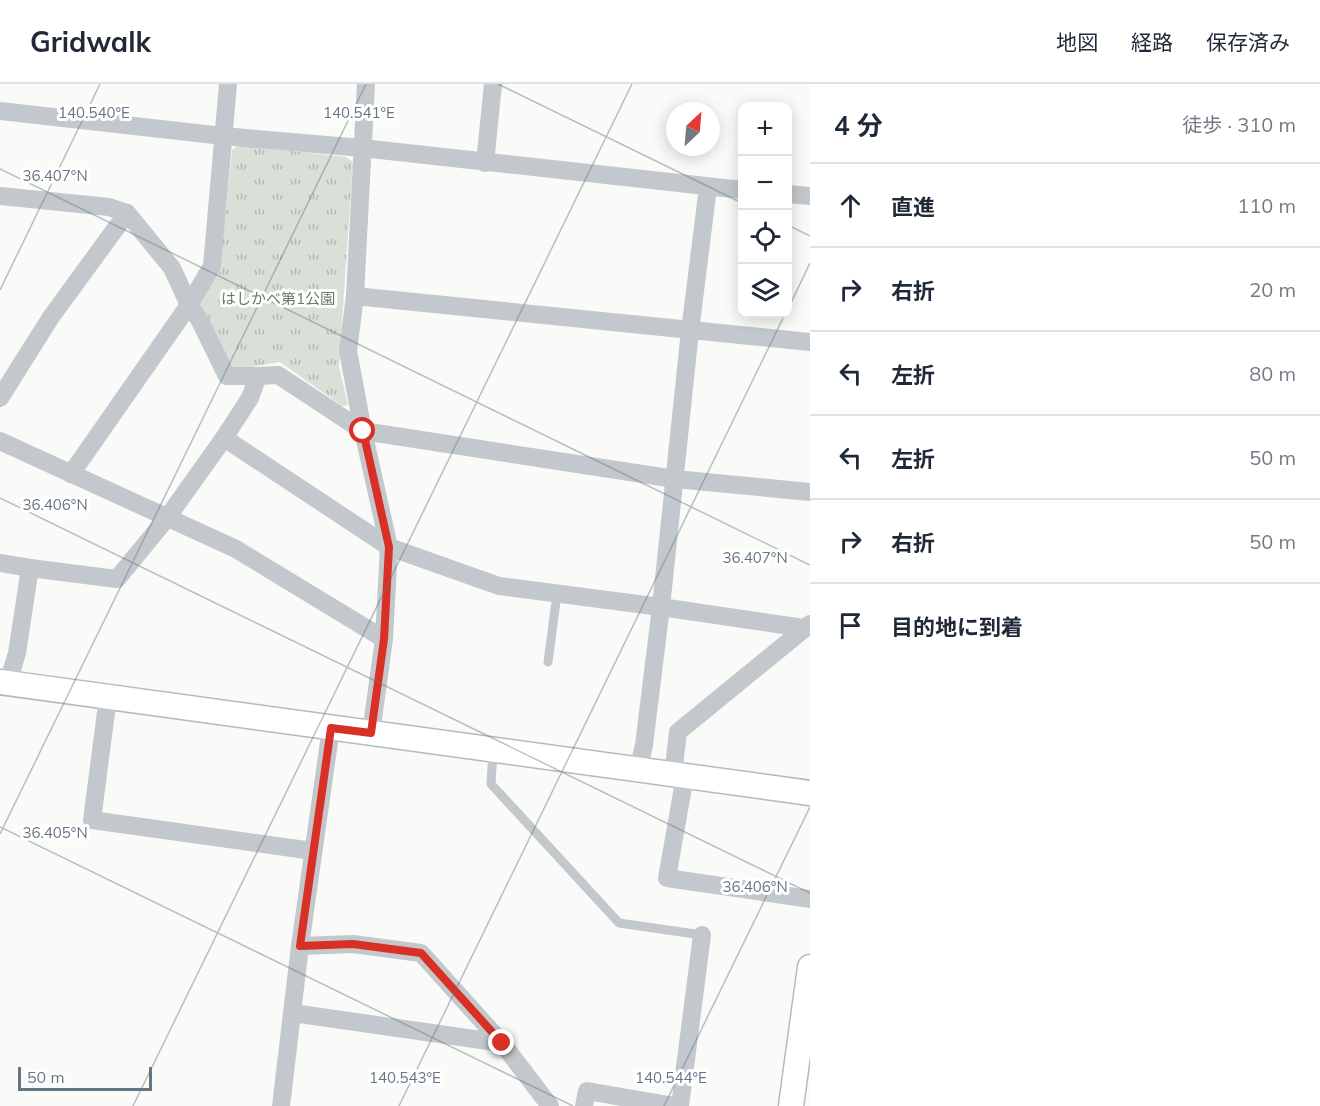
<!DOCTYPE html>
<html lang="ja">
<meta charset="utf-8">
<style>
body{margin:0;font-family:Mulish,"Noto Sans JP",sans-serif;background:#f6f6f7;color:#1f2937}
.controls{position:absolute;right:18px;top:18px;display:grid;overflow:hidden;border-radius:12px;box-shadow:0 3px 15px #0003}
.controls button{width:54px;height:54px;display:grid;place-items:center;padding:0;border:0;border-bottom:2px solid #e0e1e3;background:#fff;color:#1f2937;font:30px sans-serif}
.compass{position:absolute;left:666px;top:18px;width:54px;height:54px;border-radius:50%;background:#fff;box-shadow:0 3px 15px #0003;rotate:26deg}
.scale{position:absolute;left:18px;bottom:15px;width:134px;box-sizing:border-box;padding-left:6px;border:3px solid #657683;border-top:0;font-size:16px;line-height:21px;white-space:nowrap;color:#657683;-webkit-text-stroke:4px #fff;paint-order:stroke}
.stop{position:absolute;width:18px;height:18px;margin:-14px;border:4px solid #d93025;border-radius:50%;background:#fff}
.stop.end{background:#d93025;border-color:#fff;box-shadow:0 2px 6px #0008}
.list{margin:0;padding:0;list-style:none}
h2{display:flex;justify-content:space-between;align-items:center;height:78px;margin:0;padding:0 24px;font-size:26px}
h2 small{font-size:20px;font-weight:400;color:#747a83}
.list li{display:grid;grid-template-columns:39px 1fr auto;gap:18px;align-items:center;box-sizing:border-box;height:84px;padding:0 24px;border-top:2px solid #e0e1e3}
.list b{display:block;font-size:22px;white-space:nowrap}
.list em{font-size:20px;font-style:normal;color:#747a83}
.icon{flex:none;width:33px;height:33px;fill:none;stroke:currentColor;stroke-width:2;stroke-linecap:round;stroke-linejoin:round}
.map{position:relative;flex:none;width:810px;height:1022px;overflow:hidden}
header{display:flex;align-items:center;gap:36px;box-sizing:border-box;height:84px;padding:0 30px;background:#fff;border-bottom:2px solid #e0e1e3}
header strong{font-size:28px}
nav{display:flex;gap:33px;margin-inline-start:auto;font-size:21px}
main{display:flex}
aside{flex:1;background:#fff}
.map>svg:first-child{display:block}
.park{fill:url(#park-tufts)}
.lines{fill:none;stroke-linecap:round;stroke-linejoin:round}
.secondary-casing{stroke:#b3babf;stroke-width:27}
.lane{stroke:#c3c8cc;stroke-width:9}
.street{stroke:#c3c8cc;stroke-width:18}
.secondary{stroke:#fff;stroke-width:24}
.route{stroke:#d93025;stroke-width:8}
.ticks{fill:none;stroke:#657683;stroke-width:1.5;stroke-opacity:0.45}
.labels{text-anchor:middle;dominant-baseline:central;stroke-width:6;stroke-linejoin:round;paint-order:stroke}
.park-label{font-size:15px;fill:#687a64;stroke:#fff}
.ticks-label{font-size:15px;text-anchor:middle;fill:#657683;stroke:#fff;stroke-width:6;stroke-linejoin:round;paint-order:stroke}
</style>
<header>
<strong>Gridwalk</strong>
<nav><a>地図</a><a>経路</a><a>保存済み</a></nav>
</header>
<main>
<div class="map">
<svg width="810" height="1022" viewBox="0 0 810 1022">
<defs>
<pattern id="park-tufts" width="24" height="20" patternUnits="userSpaceOnUse" patternTransform="scale(1.5)"><rect width="24" height="20" fill="#dadfd7"/><path d="M3 7l-1-3M5 7V3M7 7l1-3M15 17l-1-3M17 17v-4M19 17l1-3" fill="none" stroke="#b4b9b4"/></pattern>
</defs>
<rect width="100%" height="100%" fill="#fafaf8"/>
<path class="park" d="M239 61 346 73 353 78 339 282 348 321 342 322 280 278 231 286 199 221 202 211 220 187 232 66Z"/>
<g class="lines">
<g class="secondary-casing">
<g id="secondary">
<path d="M0 598 810 709"/>
<path d="M791 1022 810 883"/>
</g>
</g>
<g class="lane">
<path d="M548 578 557 510"/>
<path d="M493 666 491 700 619 839 702 851"/>
</g>
<g class="street">
<path d="M366 0 355 212 348 267 363 347 389 463 384 555 371 649"/>
<path d="M0 27 223 52 362 64 742 106"/>
<path d="M485 79 493 0"/>
<path d="M788 110 810 112"/>
<path d="M0 112 109 123 127 129 172 184 189 221 199 235 227 292H258L278 291 363 347 675 395 810 408"/>
<path d="M355 212 810 258"/>
<path d="M0 314 51 233 127 129"/>
<path d="M224 354 389 463 499 502 661 523 804 544"/>
<path d="M0 357 236 465 384 555"/>
<path d="M71 390 189 221 212 182 228 0"/>
<path d="M0 479 30 484"/>
<path d="M8 599 17 569 30 484 117 495 167 434 224 354 250 314 258 292"/>
<path d="M108 613 92 736 313 767"/>
<path d="M638 686 644 661 661 523 690 247 708 103"/>
<path d="M673 691 678 648 810 540"/>
<path d="M685 692 667 794 810 815"/>
<path d="M300 862 353 860 421 869 502 959 550 1022"/>
<path d="M293 929 502 959"/>
<path d="M281 1022 300 862 331 644"/>
<path d="M584 1022 587 1007 675 1022"/>
<path d="M680 1022 702 851"/>
</g>
<use href="#secondary" class="secondary"/>
</g>
<g class="lines">
<path class="route" d="M363 347 389 463 384 555 371 649 331 644 300 862 353 860 421 869 502 959"/>
</g>
<path class="ticks" d="M498 0 742 119M0 85 810 481M788 141 810 152M0 206 100 0M788 225 810 179M0 414 810 809M0 743 573 1022M0 750 366 0M133 1022 632 0M399 1022 785 230M664 1022 810 723"/>
<g class="labels">
<g class="park-label">
<text x="278" y="214">はしかべ第1公園</text>
</g>
</g>
<g class="ticks-label">
<text x="94" y="34">140.540°E</text>
<text x="359" y="34">140.541°E</text>
<text x="55" y="97">36.407°N</text>
<text x="55" y="426">36.406°N</text>
<text x="755" y="479">36.407°N</text>
<text x="55" y="754">36.405°N</text>
<text x="755" y="808">36.406°N</text>
<text x="405" y="999">140.543°E</text>
<text x="671" y="999">140.544°E</text>
</g>
</svg>
<div class="controls">
<button>+</button>
<button>−</button>
<button><svg class="icon" aria-label="locate" viewBox="0 0 24 24"><circle cx="12" cy="12" r="6"/><path d="M12 2v4M12 18v4M2 12h4M18 12h4"/></svg></button>
<button><svg class="icon" aria-label="layers" viewBox="0 0 24 24"><path d="M12 4l9 5-9 5-9-5zM3 14l9 5 9-5"/></svg></button>
</div>
<svg class="compass" viewBox="-18 -18 36 36"><path d="M0-13l5 13h-10z" fill="#e53935"/><path d="M0 13l5-13h-10z" fill="#747a83"/></svg>
<div class="scale">50 m</div>
<div class="stop" style="left:363px;top:347px"></div>
<div class="stop end" style="left:502px;top:959px"></div>
</div>
<aside>
<h2>4 分<small>徒歩 · 310 m</small></h2>
<ul class="list">
<li><svg class="icon" aria-label="ahead" viewBox="0 0 24 24"><path d="M12 20V5M6 11l6-6 6 6"/></svg><div><b>直進</b></div><em>110 m</em></li>
<li><svg class="icon" aria-label="right" viewBox="0 0 24 24"><path d="M7 20v-9h11M14 6l5 5-5 5"/></svg><div><b>右折</b></div><em>20 m</em></li>
<li><svg class="icon" aria-label="left" viewBox="0 0 24 24"><path d="M17 20v-9H6M10 6l-5 5 5 5"/></svg><div><b>左折</b></div><em>80 m</em></li>
<li><svg class="icon" aria-label="left" viewBox="0 0 24 24"><path d="M17 20v-9H6M10 6l-5 5 5 5"/></svg><div><b>左折</b></div><em>50 m</em></li>
<li><svg class="icon" aria-label="right" viewBox="0 0 24 24"><path d="M7 20v-9h11M14 6l5 5-5 5"/></svg><div><b>右折</b></div><em>50 m</em></li>
<li><svg class="icon" aria-label="arrive" viewBox="0 0 24 24"><path d="M6 21V4h12l-3 4 3 4H6"/></svg><div><b>目的地に到着</b></div></li>
</ul>
</aside>
</main>
